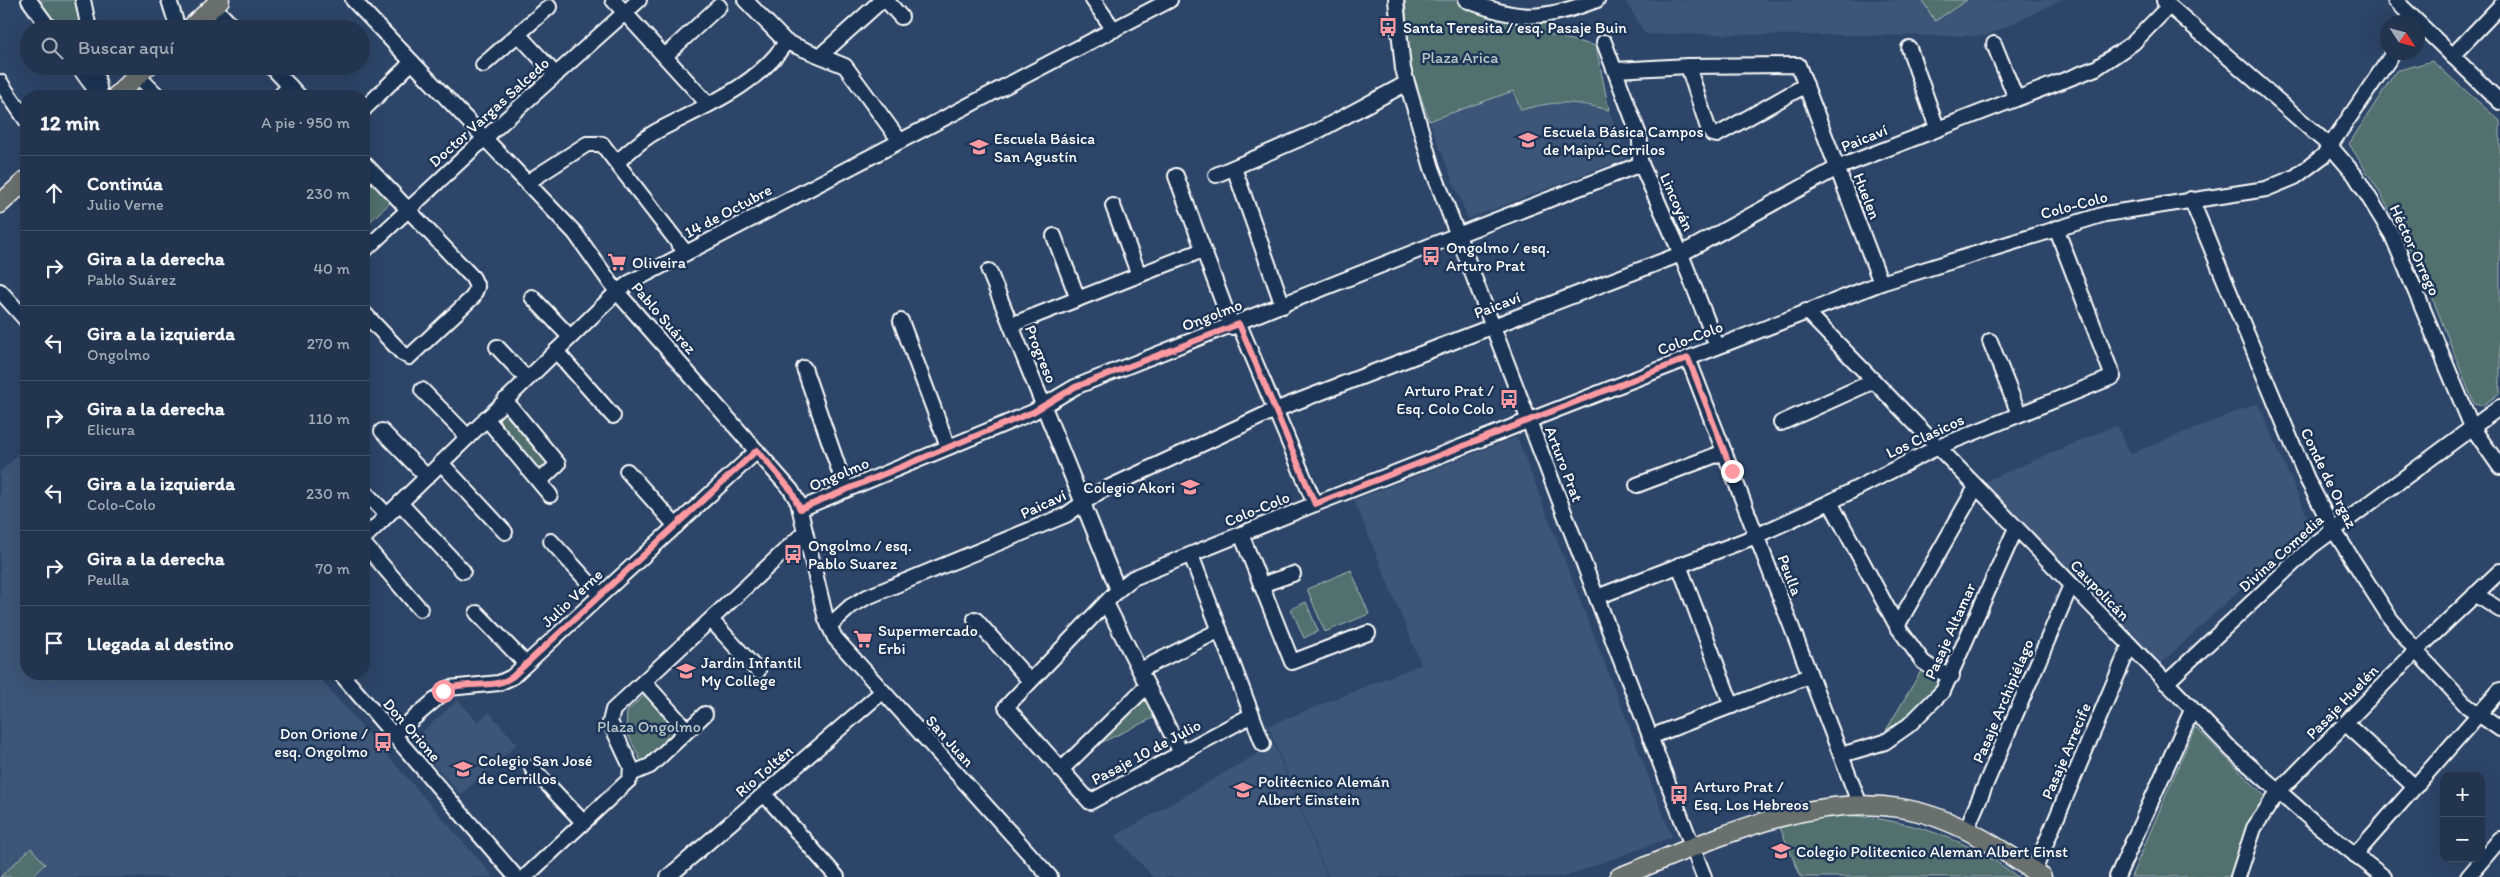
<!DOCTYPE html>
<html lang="es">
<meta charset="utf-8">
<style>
body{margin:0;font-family:Itim,sans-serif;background:#2a3c55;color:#f1f3f6}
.controls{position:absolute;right:15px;bottom:15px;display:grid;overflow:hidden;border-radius:10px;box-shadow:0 5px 20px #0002}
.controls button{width:45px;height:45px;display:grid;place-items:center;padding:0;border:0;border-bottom:1px solid #3f4f66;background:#22344e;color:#f1f3f6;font:25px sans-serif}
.compass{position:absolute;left:2380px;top:15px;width:45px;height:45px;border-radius:50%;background:#22344e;box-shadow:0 5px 20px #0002;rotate:126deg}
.stop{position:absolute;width:15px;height:15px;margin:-11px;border:4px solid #ff9aa2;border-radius:50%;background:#fff}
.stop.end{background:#ff9aa2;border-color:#fff;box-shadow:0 1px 5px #0008}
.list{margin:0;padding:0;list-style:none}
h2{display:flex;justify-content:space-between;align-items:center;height:65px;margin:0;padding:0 20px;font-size:21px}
h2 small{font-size:16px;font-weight:400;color:#a2aab6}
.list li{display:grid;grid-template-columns:32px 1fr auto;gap:15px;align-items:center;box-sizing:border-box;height:75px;padding:0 20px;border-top:1px solid #3f4f66}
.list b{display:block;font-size:19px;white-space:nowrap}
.list p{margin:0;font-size:16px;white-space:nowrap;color:#a2aab6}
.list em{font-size:16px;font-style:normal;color:#a2aab6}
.icon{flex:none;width:28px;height:28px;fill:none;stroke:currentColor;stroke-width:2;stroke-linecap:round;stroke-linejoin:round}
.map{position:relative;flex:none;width:2500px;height:877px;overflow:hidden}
.search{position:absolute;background:#22344e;box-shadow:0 5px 20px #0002;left:20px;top:20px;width:350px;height:55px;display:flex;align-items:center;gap:12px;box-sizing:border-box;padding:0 18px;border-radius:28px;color:#a2aab6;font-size:19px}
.panel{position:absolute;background:#22344e;box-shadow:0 5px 20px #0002;left:20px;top:90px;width:350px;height:590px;border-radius:20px}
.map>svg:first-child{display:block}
.built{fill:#3c5477}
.green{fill:#516f6e;stroke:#a8b7b6}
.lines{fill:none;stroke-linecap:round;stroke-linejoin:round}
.minor-casing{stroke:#fff;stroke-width:18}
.major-casing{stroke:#fff;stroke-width:21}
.minor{stroke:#1d3557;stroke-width:14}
.major{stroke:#6a706d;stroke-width:18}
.route{stroke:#ff9aa2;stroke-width:6}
.labels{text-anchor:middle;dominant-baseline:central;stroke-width:5;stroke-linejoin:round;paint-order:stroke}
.poi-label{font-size:16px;fill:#fff;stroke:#1d3557;text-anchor:start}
.park-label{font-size:16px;fill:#b9c5c5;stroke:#1d3557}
.street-label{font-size:16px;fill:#fff;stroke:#1d3557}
</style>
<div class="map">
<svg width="2500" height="877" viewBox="0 0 2500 877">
<rect width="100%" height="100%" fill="#2d4568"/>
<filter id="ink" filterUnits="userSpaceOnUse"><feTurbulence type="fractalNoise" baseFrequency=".02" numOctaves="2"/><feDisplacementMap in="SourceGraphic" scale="10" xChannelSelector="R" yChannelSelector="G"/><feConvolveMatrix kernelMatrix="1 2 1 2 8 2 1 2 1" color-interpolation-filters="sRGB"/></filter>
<g filter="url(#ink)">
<g class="built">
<path d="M1625 0H2062L1986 36 1645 34Z"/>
<path d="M1513 91 1521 110 1547 103 1565 101 1609 110 1627 158 1468 219 1429 121Z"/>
<path d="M2258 403 2310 523 2159 666 1983 482 2117 425 2130 454Z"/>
<path d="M1517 437 1672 837 1564 877H1328L1268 726 1421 664 1354 500Z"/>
<path d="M26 447V674H316L494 877H0V472Z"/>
<path d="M458 700 478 722 489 712 517 744 461 795 412 741Z"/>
<path d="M1274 744 1327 877H1153L1115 836Z"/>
</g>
<g class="green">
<path d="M35 0H82L89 29H56Z"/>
<path d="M1405 0H1453L1509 22 1526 25 1549 23 1547 34 1596 46 1609 110C1573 101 1557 100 1521 110L1513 91 1429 121 1410 64Z"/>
<path d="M1922 0H1967L1935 21Z"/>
<path d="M2432 61 2500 121V393L2482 406 2474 404 2421 269 2379 191 2349 144 2396 71Z"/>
<path d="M364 173 391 202 364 227Z"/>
<path d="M502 411 551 465 537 478 488 424Z"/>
<path d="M1351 570 1369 614 1325 632 1307 589Z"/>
<path d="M1306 602 1318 631 1304 638 1291 609Z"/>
<path d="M1921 671 1943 680 1924 703 1885 732Z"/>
<path d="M649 691 680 728 642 763 626 730 627 711Z"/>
<path d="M1146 699 1155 717 1090 748Z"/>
<path d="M2195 727 2265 796 2239 856 2232 877H2131Z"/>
<path d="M1848 815C1912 821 1966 838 2018 877H1801L1778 823Z"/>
<path d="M31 848 45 864 31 877H0Z"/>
</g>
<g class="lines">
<g class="minor-casing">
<g id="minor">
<path d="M29 0 50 29"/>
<path d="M83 0 89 29"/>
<path d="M169 0 178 29"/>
<path d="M353 0 575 233 617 292 791 490 798 502 826 619 835 638 1050 877"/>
<path d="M613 0 708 104"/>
<path d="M745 0 786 42 845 66 900 141"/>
<path d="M886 0 901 17"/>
<path d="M1093 0 1114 30"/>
<path d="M1396 0 1403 69 1432 168 1704 877"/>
<path d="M1466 0C1520 22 1543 20 1597 0"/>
<path d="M2395 0 2500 102"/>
<path d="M2164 1 2331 147 2355 175 2392 235 2472 427 2500 467"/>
<path d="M213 6 235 29"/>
<path d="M518 34 556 75"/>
<path d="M1604 42 1639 135C1642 145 1638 154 1641 164L1681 254 1717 346"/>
<path d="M1994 44 2016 98"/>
<path d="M1909 48 1937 128"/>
<path d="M821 55 882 0"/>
<path d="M665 56 719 6"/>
<path d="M2452 56 2500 6"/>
<path d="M483 65 549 7"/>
<path d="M78 66 100 96"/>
<path d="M95 66 100 93"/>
<path d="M271 66 299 96"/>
<path d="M1688 66 1708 128 1712 134 1717 135 1806 85"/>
<path d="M1616 70 1688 66 1798 65 1881 283"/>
<path d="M138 76 158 96"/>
<path d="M0 82 26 120"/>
<path d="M280 96 290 86"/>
<path d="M364 109 412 62"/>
<path d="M617 162C630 151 642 139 657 131 702 107 757 87 786 42"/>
<path d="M364 163 473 278 477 287 473 297 409 357 402 353 364 313"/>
<path d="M1234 168 1283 306"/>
<path d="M1216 175 1318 131 1407 83"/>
<path d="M1176 176 1232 327"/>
<path d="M528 182 587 144H602L686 253"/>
<path d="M2191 199 2307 479 2333 529 2390 618 2416 651 2467 706 2500 729"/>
<path d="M1113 206 1139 275"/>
<path d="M1054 236 1078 299"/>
<path d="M364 251 485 138 639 0"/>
<path d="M989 271 1118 590"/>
<path d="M0 291 26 320"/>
<path d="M532 297 570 337"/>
<path d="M1806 311 2233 751 2316 824 2384 877"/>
<path d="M901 321 948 447"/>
<path d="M1239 324 1315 504"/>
<path d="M1011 325 1203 250"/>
<path d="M1990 341 2019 414"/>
<path d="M497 347 527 379"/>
<path d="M556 351 613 416"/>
<path d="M1688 358 1860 805"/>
<path d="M804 368 846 490"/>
<path d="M422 390 468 437"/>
<path d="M505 400 558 464 540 481"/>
<path d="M486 418 550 495"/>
<path d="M1781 423 1874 381"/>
<path d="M382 431 427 477"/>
<path d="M441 463 505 532"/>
<path d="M627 471 676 526"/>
<path d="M1637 485 1724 452"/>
<path d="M364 491 387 515"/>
<path d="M1830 502 1897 626 1923 662 1935 670 1952 676"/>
<path d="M400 503 463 571"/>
<path d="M800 509 1033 412 1075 387 1442 241 1641 164"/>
<path d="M1241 534 1292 662 1368 633"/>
<path d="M364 538 617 292 629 283 1170 0"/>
<path d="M551 541 600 595"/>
<path d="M364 544 420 609"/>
<path d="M1191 555 1263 744"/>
<path d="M1679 565 1732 706"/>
<path d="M1261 585 1293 574"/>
<path d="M2475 594 2500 610"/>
<path d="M1597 597 1756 536 1830 502 1938 447 2113 377 2056 228"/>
<path d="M1106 603 1181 753"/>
<path d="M477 613 526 664"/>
<path d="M975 619 1030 681"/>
<path d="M711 620 758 671"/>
<path d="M829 626 851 606 867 597 1066 515 1099 492 1275 410 1681 254 1837 168 2096 68 2133 43 2169 6"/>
<path d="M1897 626 1976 487"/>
<path d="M1140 670 1220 630"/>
<path d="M341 674 516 877"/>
<path d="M644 682 687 730"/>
<path d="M2166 683 2312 546 2500 407"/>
<path d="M1252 715 1090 802 1006 707 1118 590 1133 578 1315 504 1881 283 2105 214 2266 189 2295 177 2323 156 2394 52"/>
<path d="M2345 723 2415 787"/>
<path d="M394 735 449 688 499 683 512 677 757 451"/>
<path d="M1650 737 1809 676"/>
<path d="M1841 755 1885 742 1909 725 1943 691 2016 528"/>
<path d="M532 768 584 823"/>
<path d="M1061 770 1147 686"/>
<path d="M631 774 650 766 705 714"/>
<path d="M764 794 837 877"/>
<path d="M1966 830 2071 585"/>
<path d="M2355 855 2500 690"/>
<path d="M2034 871 2130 645"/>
<path d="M525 877 630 779 631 767 610 722 613 710 805 532"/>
<path d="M668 877 882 692"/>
<path d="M2117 877 2192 710"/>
<path d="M2238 877 2254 828 2278 792 2416 651 2500 571"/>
<path d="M2468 877 2500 839"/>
</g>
</g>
<g class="major-casing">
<g id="major">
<path d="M189 29 220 0"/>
<path d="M116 96 148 66"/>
<path d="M0 204 26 180"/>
<path d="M1619 877C1706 843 1804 793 1900 808 1952 816 1999 847 2042 877"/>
</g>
</g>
<use href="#minor" class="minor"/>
<use href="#major" class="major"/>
</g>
</g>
<g class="lines" filter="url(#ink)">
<path class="route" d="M443 691C464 679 492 691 512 677L757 450 791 490 800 509 1033 412 1075 387 1239 324 1315 504 1688 358 1732 471"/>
</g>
<defs>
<g id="bus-bare" transform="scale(1.5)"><path d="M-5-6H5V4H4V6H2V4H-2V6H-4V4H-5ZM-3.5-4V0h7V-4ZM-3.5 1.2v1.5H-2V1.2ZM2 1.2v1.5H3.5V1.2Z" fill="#ff9aa2" stroke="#1d3557" stroke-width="2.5" paint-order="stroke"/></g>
<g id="school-bare" transform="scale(1.5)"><path d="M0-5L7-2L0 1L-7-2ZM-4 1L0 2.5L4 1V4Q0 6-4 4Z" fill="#ff9aa2" stroke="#1d3557" stroke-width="2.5" paint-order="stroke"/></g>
<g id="supermarket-bare" transform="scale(1.5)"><path d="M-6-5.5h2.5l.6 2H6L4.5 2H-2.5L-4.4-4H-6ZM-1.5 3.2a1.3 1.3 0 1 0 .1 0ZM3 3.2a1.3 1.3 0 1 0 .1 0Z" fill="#ff9aa2" stroke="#1d3557" stroke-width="2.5" paint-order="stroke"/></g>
</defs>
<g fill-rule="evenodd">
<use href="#bus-bare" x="1388" y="27"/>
<use href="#school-bare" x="1528" y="140"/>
<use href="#school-bare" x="979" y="147"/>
<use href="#bus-bare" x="1431" y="256"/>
<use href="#supermarket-bare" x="617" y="262"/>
<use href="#bus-bare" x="1509" y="399"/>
<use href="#school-bare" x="1190" y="487"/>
<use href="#bus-bare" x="793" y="554"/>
<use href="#supermarket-bare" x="863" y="639"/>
<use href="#school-bare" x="686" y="671"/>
<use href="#bus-bare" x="383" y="742"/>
<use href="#school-bare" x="463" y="769"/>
<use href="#school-bare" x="1243" y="790"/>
<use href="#bus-bare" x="1679" y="795"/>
<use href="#school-bare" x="1781" y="851"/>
</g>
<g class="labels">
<g class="poi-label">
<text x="1403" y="27">Santa Teresita / esq. Pasaje Buin</text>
<text x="1543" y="131">Escuela Básica Campos<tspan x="1543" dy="18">de Maipú-Cerrilos</tspan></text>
<text x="994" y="138">Escuela Básica<tspan x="994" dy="18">San Agustín</tspan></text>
<text x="1446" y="247">Ongolmo / esq.<tspan x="1446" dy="18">Arturo Prat</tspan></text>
<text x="632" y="262">Oliveira</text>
<text x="1494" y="390" text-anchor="end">Arturo Prat /<tspan x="1494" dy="18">Esq. Colo Colo</tspan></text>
<text x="1175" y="487" text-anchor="end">Colegio Akori</text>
<text x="808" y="545">Ongolmo / esq.<tspan x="808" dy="18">Pablo Suarez</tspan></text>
<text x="878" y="630">Supermercado<tspan x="878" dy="18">Erbi</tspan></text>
<text x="701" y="662">Jardin Infantil<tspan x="701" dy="18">My College</tspan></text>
<text x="368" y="733" text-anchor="end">Don Orione /<tspan x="368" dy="18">esq. Ongolmo</tspan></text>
<text x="478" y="760">Colegio San José<tspan x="478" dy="18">de Cerrillos</tspan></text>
<text x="1258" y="781">Politécnico Alemán<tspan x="1258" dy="18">Albert Einstein</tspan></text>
<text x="1694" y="786">Arturo Prat /<tspan x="1694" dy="18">Esq. Los Hebreos</tspan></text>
<text x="1796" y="851">Colegio Politecnico Aleman Albert Einst</text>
</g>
<g class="park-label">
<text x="1460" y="57">Plaza Arica</text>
<text x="649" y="726">Plaza Ongolmo</text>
</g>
<g class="street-label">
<text transform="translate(489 112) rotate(-42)">Doctor Vargas Salcedo</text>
<text transform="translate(1864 138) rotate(-22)">Paicaví</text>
<text transform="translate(1867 196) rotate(69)">Huelen</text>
<text transform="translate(1677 202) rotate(66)">Lincoyán</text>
<text transform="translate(2074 205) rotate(-15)">Colo-Colo</text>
<text transform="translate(728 211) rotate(-28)">14 de Octubre</text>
<text transform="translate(2415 250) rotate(65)">Héctor Orrego</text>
<text transform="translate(1497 305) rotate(-21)">Paicaví</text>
<text transform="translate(1212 315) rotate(-21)">Ongolmo</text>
<text transform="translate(664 318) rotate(49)">Pablo Suárez</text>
<text transform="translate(1690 338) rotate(-21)">Colo-Colo</text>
<text transform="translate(1041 354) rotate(68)">Progreso</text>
<text transform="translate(1925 436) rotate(-25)">Los Clasicos</text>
<text transform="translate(1564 464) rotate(69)">Arturo Prat</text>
<text transform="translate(839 474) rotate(-23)">Ongolmo</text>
<text transform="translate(2329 478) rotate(64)">Conde de Orgaz</text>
<text transform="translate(1043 504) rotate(-25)">Paicaví</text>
<text transform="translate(1257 509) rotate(-22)">Colo-Colo</text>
<text transform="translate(2281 553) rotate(-42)">Divina Comedia</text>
<text transform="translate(1790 575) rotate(69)">Peulla</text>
<text transform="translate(2100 590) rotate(46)">Caupolicán</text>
<text transform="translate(572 598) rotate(-43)">Julio Verne</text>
<text transform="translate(1950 631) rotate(-66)">Pasaje Altamar</text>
<text transform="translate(2003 701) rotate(-67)">Pasaje Archipiélago</text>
<text transform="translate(2342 702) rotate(-46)">Pasaje Huelén</text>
<text transform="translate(412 730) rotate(49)">Don Orione</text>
<text transform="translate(950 741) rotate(48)">San Juan</text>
<text transform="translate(2066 751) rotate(-67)">Pasaje Arrecife</text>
<text transform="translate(1146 752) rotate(-28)">Pasaje 10 de Julio</text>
<text transform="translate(764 771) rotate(-41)">Río Toltén</text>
</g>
</g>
</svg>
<div class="controls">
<button>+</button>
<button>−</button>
</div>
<svg class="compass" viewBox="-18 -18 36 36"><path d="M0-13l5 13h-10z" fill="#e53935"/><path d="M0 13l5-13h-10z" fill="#a2aab6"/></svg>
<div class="stop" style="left:443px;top:691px"></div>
<div class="stop end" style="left:1732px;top:471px"></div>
<div class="search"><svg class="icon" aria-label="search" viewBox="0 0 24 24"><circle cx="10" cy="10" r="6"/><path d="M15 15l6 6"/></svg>Buscar aquí</div>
<section class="panel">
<h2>12 min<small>A pie · 950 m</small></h2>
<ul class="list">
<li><svg class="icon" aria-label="ahead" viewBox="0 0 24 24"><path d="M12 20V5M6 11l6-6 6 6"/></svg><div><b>Continúa</b><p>Julio Verne</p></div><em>230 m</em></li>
<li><svg class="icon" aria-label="right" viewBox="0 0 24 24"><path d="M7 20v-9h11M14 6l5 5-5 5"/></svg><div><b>Gira a la derecha</b><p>Pablo Suárez</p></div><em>40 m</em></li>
<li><svg class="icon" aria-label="left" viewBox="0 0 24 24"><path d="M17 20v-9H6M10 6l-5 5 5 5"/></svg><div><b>Gira a la izquierda</b><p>Ongolmo</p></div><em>270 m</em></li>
<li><svg class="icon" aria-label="right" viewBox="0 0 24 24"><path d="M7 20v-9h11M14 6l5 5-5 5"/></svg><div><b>Gira a la derecha</b><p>Elicura</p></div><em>110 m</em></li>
<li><svg class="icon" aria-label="left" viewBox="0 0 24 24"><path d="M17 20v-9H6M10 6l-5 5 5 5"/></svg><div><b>Gira a la izquierda</b><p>Colo-Colo</p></div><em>230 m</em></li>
<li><svg class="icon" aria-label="right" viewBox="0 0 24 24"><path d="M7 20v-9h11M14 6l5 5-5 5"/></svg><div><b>Gira a la derecha</b><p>Peulla</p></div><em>70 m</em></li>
<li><svg class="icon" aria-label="arrive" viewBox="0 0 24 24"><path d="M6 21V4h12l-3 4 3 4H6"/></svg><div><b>Llegada al destino</b></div></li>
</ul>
</section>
</div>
